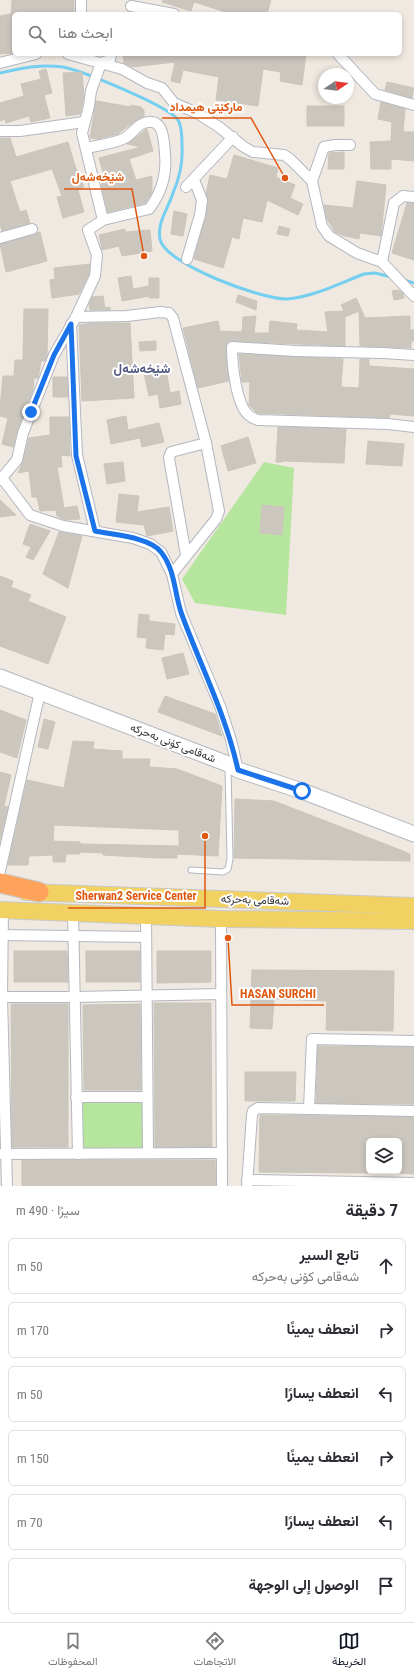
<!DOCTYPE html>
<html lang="ar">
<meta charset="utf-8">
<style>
body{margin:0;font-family:"Roboto Condensed",Vazirmatn,sans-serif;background:#f2f2f3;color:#2b2b33;direction:rtl}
.controls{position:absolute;right:12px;bottom:12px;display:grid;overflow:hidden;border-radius:6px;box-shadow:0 2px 6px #0003}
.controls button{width:36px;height:36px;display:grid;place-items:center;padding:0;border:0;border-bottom:1px solid #e1e1e2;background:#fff;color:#2b2b33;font:20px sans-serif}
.compass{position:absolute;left:318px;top:68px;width:36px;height:36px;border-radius:50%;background:#fff;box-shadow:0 2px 6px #0003;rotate:77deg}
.stop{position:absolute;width:12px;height:12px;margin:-9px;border:3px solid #1a73e8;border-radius:50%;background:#fff}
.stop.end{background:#1a73e8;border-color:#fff;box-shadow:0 1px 4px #0008}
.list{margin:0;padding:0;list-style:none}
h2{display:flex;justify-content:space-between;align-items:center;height:52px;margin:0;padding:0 16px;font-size:17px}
h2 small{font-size:13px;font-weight:400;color:#7c7c81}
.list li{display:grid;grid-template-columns:26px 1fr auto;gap:12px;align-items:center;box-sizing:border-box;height:56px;margin:0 8px 8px;padding:0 8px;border:1px solid #e1e1e2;border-radius:6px}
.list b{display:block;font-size:15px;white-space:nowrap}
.list p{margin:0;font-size:13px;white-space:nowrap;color:#7c7c81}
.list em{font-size:13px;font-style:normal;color:#7c7c81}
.icon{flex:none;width:22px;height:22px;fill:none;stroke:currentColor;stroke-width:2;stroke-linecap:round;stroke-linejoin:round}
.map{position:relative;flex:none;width:414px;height:1186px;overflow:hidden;direction:ltr}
.search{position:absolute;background:#fff;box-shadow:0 2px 6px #0003;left:12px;right:12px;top:12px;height:44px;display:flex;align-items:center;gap:10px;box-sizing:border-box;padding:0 14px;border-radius:6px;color:#7c7c81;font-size:15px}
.sheet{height:436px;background:#fff}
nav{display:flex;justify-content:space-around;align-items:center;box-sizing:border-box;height:56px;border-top:1px solid #e1e1e2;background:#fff;font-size:11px;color:#7c7c81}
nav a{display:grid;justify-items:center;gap:2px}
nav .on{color:#111827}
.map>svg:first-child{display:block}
.green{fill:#b6e59e}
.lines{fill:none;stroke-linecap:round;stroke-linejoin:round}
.stream{stroke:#75cff0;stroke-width:3}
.building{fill:#cbc7bf;stroke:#cbc5ba;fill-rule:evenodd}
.lane-casing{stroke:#b4b7c1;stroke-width:7}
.street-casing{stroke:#b4b7c1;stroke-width:12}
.secondary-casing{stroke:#b4b7c1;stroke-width:17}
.primary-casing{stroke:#c9c9c9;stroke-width:18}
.highway-casing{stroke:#c9c9c9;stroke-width:21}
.lane{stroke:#fff;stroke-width:5}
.street{stroke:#fff;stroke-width:10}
.secondary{stroke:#fff;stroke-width:15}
.primary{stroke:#f2d163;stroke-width:16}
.highway{stroke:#ffa35c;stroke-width:19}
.route{stroke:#1a73e8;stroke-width:5}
.labels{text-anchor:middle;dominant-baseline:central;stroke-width:4;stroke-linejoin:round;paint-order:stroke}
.street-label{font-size:11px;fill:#2e2e2e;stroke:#fff}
.quarter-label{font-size:13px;font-weight:bold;fill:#4d5680;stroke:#fff}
.leader{fill:none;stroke:#df570e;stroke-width:1.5}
.callout-dot{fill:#df570e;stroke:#fff;stroke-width:1.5}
.callout-label{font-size:12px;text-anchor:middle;font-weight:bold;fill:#df570e;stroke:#fff;stroke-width:4;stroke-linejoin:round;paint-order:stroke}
</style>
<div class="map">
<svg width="414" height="1186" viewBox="0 0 414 1186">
<rect width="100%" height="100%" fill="#efe9e1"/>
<g class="green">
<path d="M264 462 294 468 286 615 195 603 182 579Z"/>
<path d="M142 1102 143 1148H82V1103Z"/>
</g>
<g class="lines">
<g class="stream">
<path d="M0 73C21 68 41 64 63 67 80 70 169 106 178 120 182 126 182 139 182 146 183 161 179 179 173 193 168 209 157 222 160 239 164 264 263 300 287 299 313 297 340 283 364 274L375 273 391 277"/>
<path d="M404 280 414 283"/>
</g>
</g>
<g class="building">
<path d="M12 0H74V14H14V53L0 54V16L11 14Z"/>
<path d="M163 0H271L267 14H232L194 2 191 11 162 2Z"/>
<path d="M123 54H306L302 85 280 81 281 72 263 69 258 106 216 100 219 77 183 70 180 83 171 81 175 62 133 67 124 63Z"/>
<path d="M46 69 52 93 44 95 50 118 31 122 29 116 6 123 5 119 0 121V103L24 96 21 84 41 79 39 71Z"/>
<path d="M82 72 84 97 80 114 66 116 63 73Z"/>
<path d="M387 82 414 88 412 98 385 90Z"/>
<path d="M96 101 131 107V105L141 107 144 110V116L136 120 118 134 98 139 90 138Z"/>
<path d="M381 102 405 109 403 132H414V161L391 159V169H371L370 142 391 141 392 122 378 119Z"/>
<rect x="307" y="106" width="37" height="20"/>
<path d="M147 129 153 151 129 159 136 180 152 176V193L145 203 108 212 101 184 106 183 99 158 141 147 127 144Z"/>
<path d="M0 138H10L16 157 68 142 75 166 84 187 78 190 84 212 63 218 57 197 62 196 52 169 10 181 20 212 26 210 30 223 2 231 0 224Z"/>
<path d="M344 152V169H328L329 153Z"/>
<path d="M234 155 278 168 276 177 295 185 290 198 303 204 298 215 267 200 262 222 243 218 239 239 232 237 223 268 194 259 206 216 208 200 206 194 210 175 227 179Z"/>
<path d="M357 181 386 185 381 236 360 233 359 239 345 236 335 232 327 219 324 205 353 208Z"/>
<path d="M407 203H414V260L392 253Z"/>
<path d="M174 211 187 214 183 236 171 234Z"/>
<path d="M279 226 290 229 288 236 277 234Z"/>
<path d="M125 229V232L150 230 152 251 122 256 119 246 102 250 99 235Z"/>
<path d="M40 232 47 261 6 272 0 244Z"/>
<path d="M90 264 89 274 79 294 52 298 50 280 55 279 54 268Z"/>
<path d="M131 276 133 289 149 286V278H159V298H149V296L122 301 118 278Z"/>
<path d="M398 290 403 293 404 298 394 300 392 291Z"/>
<path d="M238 295 257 301 256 310 236 302Z"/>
<path d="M103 296 105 308 110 307V310H90L89 304 92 297Z"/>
<path d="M356 298 365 318 410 316V330H414V341H411V348L360 346 359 311 345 317V346L229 341 226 347 229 381 198 388 183 328 218 321 220 331 242 332 243 317 256 316 254 333H269L270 321 297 324 296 330 328 332 325 312 344 311 341 305Z"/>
<path d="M24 309H48L47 355 45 361H41L38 378H34L33 390 17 431 13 447 2 444 8 418 0 416V407L3 376H14L15 360H23Z"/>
<path d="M92 323H130L134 398 82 401 79 325Z"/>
<path d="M156 341V350L140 351 139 342Z"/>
<path d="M239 354 343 359 341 387 359 388 360 359H369V366L414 369V416L390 414 389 418 257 413 249 405 250 382H242Z"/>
<path d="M166 369 170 393 179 391 181 404 160 408 158 394 149 396 144 373Z"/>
<path d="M53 377H67L68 397H53Z"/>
<path d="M126 416 128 430 159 423 164 442 142 447 140 438 111 444 107 420Z"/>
<path d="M50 417H69L70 456 61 455 62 467H57L64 508 77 506 80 519 65 520 57 516 56 510 40 511 37 497H32L29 471 18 473 23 461 29 438 50 435Z"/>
<path d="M278 427 346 429 344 463 283 461V462H276Z"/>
<path d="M248 437 256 463 228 471 221 446Z"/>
<path d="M368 441 404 444 402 466 366 464Z"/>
<path d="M123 462 125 481 107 484 104 464Z"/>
<path d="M119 494 139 496 137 512 169 507 173 531 147 536 144 525 116 522Z"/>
<path d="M0 500 16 515 0 517Z"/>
<path d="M262 505 284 507 282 535 260 533Z"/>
<path d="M30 524 50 531 33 560 26 557 31 547 23 544Z"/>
<path d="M59 532 82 536 68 588 43 574Z"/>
<path d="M0 576 13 581 11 587 31 595 28 601 66 617 48 664 0 646Z"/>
<path d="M139 614 149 615V621L175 624 174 635 165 634 163 650 146 648 147 638 137 637Z"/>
<path d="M183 653 189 674 167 679 162 658Z"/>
<path d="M165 696 215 714 222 736 158 712Z"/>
<path d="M0 710 26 720 17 758 0 752Z"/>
<path d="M44 719 55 722 48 749 38 747Z"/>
<path d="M73 741 94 742 93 749 122 751V759H150L149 767 177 769 222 786 218 856 177 854V858H157L103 855V853L80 852V854H66L65 862H53V855L29 856 28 865H8L27 780 64 788ZM54 825 179 830V846L80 844V842L53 841Z"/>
<path d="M0 772 11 775 4 806 8 807 0 841Z"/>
<path d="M235 799 274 801 403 851 410 854V861L234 858Z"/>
<path d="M14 951H67L68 982H14Z"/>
<rect x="86" y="951" width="54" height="31"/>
<path d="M157 951H211V982L157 983Z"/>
<path d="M252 970 394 971 393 1031 326 1030 327 1001 274 999 272 1029 250 1028Z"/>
<path d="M154 1003H211L212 1147H155Z"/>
<path d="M11 1004H68V1147H12Z"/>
<path d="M140 1004 141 1090H84L83 1005Z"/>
<path d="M318 1046 414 1047V1104L316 1103Z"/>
<path d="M245 1072H296L295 1101H245Z"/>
<path d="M260 1115 414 1117V1174L399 1173V1141H369V1173L259 1172Z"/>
<path d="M22 1160H215L216 1186H22Z"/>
</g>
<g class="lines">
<g class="lane-casing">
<path id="lane" d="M191 870 223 872 228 869 230 859 228 767"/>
</g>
<g class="street-casing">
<g id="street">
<path d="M131 6 174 14"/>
<path d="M81 14V0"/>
<path d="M68 54 122 69 147 83 162 88 174 103 197 113 219 127 244 147 253 152 284 155 290 159 312 181 322 226 329 236 357 253 382 262 414 296"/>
<path d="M338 54 375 94 414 105"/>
<path d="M0 63 36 54"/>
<path d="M0 131H20L84 122"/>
<path d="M312 181 324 147 335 145H350"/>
<path d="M186 187 233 137"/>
<path d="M103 220 82 133 89 106 91 91 101 63 110 60 111 54"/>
<path d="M0 238 32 229"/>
<path d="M187 259 200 215 202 200 194 180"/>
<path d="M382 262 394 203 403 196 414 197"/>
<path d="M76 317 127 316 160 312 169 313 173 318 206 443 219 511 216 519 172 574"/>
<path d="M71 324 77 455 95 531"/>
<path d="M414 355 383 353 296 351 232 347C232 363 236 407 250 416 252 418 256 419 258 420L388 424 414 427"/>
<path d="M2 478 30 515 63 526 133 538 150 544 161 552 172 574 181 613 220 706 231 740 238 770"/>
<path d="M0 480 17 460 23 433 54 355 76 317 95 276 97 255 88 230 103 220 149 209C162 192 167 175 165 154 164 141 164 116 144 123 137 125 132 134 125 138 113 144 99 145 86 148"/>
<path d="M186 555 169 458 171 452 206 443"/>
<path d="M0 871 40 692"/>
<path d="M3 910 2 997 7 1186"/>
<path d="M73 914 78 1154"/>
<path d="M146 916 148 1152"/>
<path d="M221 919 222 1186"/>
<path d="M0 935 146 937"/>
<path d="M0 997H75L221 994"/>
<path d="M76 1097H147"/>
<path d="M309 1108 312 1039 414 1041"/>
<path d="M0 1154 222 1153"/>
<path d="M247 1180 414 1183"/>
<path d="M247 1186 252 1115 253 1111 258 1108 414 1111"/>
</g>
</g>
<g class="secondary-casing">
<path id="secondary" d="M0 677 228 764 238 770 302 791 414 834"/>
</g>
<g class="primary-casing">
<g id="primary">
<path d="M26 892 414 906"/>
<path d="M0 910 221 919 414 921"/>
</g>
</g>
<g class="highway-casing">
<path id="highway" d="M0 883 39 892"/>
</g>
<use href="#lane" class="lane"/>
<use href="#street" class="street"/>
<use href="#secondary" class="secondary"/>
<use href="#primary" class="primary"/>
<use href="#highway" class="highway"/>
</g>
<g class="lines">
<path class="route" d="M31 412 54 355 71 324 76 456 95 531C113 535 150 537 161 552 176 571 174 594 182 615 201 667 226 715 238 770L302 791"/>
</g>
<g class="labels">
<g class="street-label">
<text transform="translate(173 743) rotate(21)">شەقامی کۆنی بەحرکە</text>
<text transform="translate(255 900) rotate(2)">شەقامی بەحرکە</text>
</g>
<g class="quarter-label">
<text x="142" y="368">شێخەشەل</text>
</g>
</g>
<path class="leader" d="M285 178L251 118H162M144 256L132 189H64M205 836L205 908H68M228 938L232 1005H324"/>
<g class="callout-dot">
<circle cx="285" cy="178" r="4"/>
<circle cx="144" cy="256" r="4"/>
<circle cx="205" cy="836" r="4"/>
<circle cx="228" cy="938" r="4"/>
</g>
<g class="callout-label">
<text x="206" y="111">مارکێتی هیمداد</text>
<text x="98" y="181">شێخه‌شه‌ل</text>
<text x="136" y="900">Sherwan2 Service Center</text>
<text x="278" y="998">HASAN SURCHI</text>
</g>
</svg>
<div class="controls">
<button><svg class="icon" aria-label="layers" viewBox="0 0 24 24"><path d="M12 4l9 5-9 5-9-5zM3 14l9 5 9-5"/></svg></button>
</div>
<svg class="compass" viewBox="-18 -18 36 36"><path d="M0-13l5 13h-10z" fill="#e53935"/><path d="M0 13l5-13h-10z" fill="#7c7c81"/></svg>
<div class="stop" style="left:302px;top:791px"></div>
<div class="stop end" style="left:31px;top:412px"></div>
<div class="search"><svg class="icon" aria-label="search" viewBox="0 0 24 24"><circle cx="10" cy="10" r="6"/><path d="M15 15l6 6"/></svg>ابحث هنا</div>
</div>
<section class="sheet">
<h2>7 دقيقة<small>سيرًا · 490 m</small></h2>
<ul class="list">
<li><svg class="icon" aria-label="ahead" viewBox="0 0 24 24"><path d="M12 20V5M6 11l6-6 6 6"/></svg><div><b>تابع السير</b><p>شەقامی کۆنی بەحرکە</p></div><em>50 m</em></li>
<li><svg class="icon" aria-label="right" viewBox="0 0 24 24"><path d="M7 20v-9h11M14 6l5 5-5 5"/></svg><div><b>انعطف يمينًا</b></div><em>170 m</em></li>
<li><svg class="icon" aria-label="left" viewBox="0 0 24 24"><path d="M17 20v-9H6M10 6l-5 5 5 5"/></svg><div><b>انعطف يسارًا</b></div><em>50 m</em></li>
<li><svg class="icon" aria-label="right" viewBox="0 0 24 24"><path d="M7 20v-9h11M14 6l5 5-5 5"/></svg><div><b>انعطف يمينًا</b></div><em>150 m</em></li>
<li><svg class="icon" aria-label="left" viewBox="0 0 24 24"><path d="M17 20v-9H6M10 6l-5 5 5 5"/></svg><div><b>انعطف يسارًا</b></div><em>70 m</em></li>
<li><svg class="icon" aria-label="arrive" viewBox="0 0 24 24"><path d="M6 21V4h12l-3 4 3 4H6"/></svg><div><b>الوصول إلى الوجهة</b></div></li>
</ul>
</section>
<nav>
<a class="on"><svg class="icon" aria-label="map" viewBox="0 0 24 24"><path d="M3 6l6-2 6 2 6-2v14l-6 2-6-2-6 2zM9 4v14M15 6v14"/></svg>الخريطة</a>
<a><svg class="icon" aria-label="directions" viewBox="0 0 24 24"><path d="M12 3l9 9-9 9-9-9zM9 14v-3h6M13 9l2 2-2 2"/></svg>الاتجاهات</a>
<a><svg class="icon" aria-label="saved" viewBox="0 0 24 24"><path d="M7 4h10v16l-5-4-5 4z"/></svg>المحفوظات</a>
</nav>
